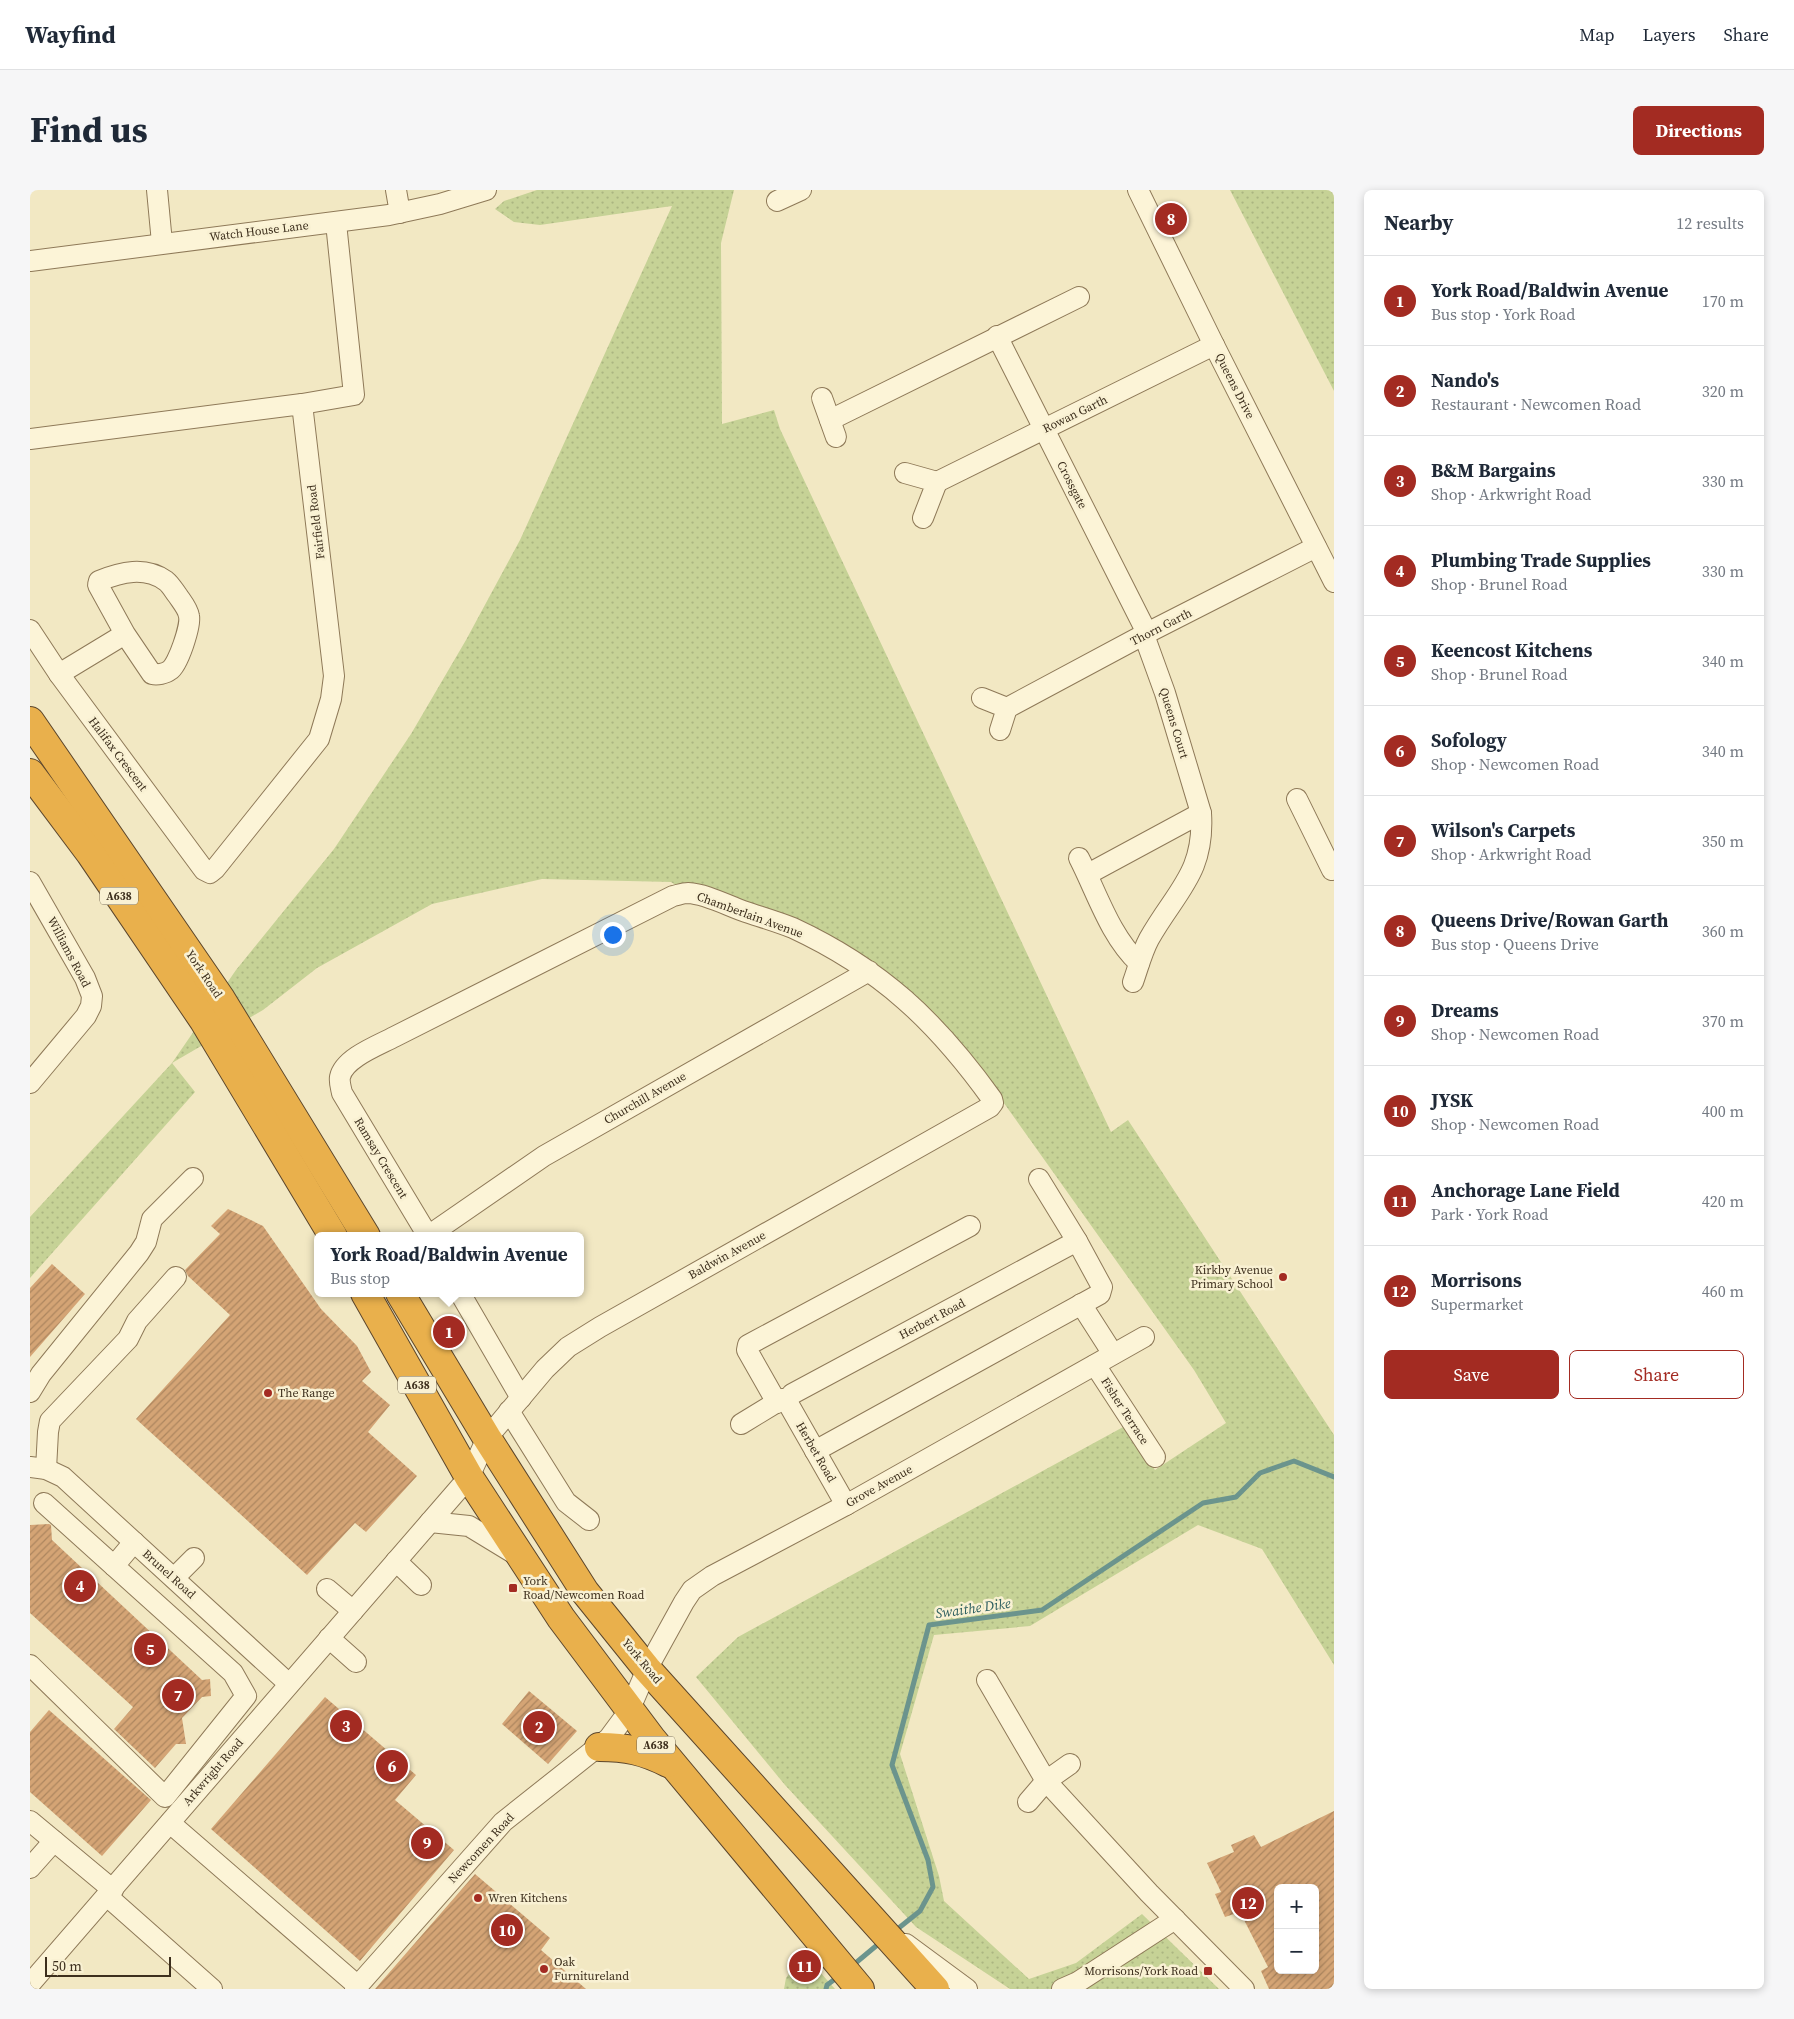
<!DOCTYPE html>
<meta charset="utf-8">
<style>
body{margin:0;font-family:"Source Serif 4",serif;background:#f6f6f7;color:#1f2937}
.controls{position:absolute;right:15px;bottom:15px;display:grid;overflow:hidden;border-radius:8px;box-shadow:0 2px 8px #0003}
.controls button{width:45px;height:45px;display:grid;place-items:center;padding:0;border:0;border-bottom:1px solid #e0e1e3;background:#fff;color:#1f2937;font:25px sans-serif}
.scale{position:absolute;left:15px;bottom:12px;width:126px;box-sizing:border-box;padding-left:5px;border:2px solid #3d2f1d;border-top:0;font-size:14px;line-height:18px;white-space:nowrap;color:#3d2f1d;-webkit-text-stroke:4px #f9f1d3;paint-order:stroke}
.you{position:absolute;left:582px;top:744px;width:18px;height:18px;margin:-12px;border:4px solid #fff;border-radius:50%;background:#1a73e8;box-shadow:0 0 0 8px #1a73e833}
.badge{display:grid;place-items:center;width:32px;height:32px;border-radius:50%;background:#a32b22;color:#fff;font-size:16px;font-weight:700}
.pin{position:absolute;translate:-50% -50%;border:2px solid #fff;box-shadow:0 1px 5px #0006}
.popup{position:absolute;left:284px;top:1042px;width:270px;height:65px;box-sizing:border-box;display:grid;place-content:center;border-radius:8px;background:#fff;filter:drop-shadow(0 1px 4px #0005);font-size:16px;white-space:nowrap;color:#747a83}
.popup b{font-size:19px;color:#1f2937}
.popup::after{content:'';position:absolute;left:50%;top:100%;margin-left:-10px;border:10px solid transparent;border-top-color:#fff}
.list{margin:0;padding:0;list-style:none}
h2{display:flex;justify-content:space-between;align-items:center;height:65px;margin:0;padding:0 20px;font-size:21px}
h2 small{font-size:16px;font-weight:400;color:#747a83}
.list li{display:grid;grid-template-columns:32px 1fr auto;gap:15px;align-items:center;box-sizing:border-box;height:90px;padding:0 20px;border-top:1px solid #e0e1e3}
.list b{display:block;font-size:19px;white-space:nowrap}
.list p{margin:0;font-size:16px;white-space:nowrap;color:#747a83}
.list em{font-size:16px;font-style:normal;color:#747a83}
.actions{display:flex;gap:10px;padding:15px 20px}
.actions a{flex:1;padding:11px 0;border:1px solid #a32b22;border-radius:8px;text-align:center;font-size:18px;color:#a32b22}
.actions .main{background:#a32b22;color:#fff}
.map{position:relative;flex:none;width:1304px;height:1799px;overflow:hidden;border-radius:8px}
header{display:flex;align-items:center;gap:30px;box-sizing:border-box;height:70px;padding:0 25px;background:#fff;border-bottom:1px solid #e0e1e3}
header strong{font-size:24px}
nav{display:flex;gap:28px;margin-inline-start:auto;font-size:18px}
.intro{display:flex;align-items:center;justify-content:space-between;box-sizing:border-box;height:120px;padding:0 30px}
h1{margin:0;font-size:35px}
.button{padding:12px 22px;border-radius:8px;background:#a32b22;color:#fff;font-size:18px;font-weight:700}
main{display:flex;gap:30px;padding:0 30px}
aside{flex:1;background:#fff;border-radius:8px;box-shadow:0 2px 8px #0003}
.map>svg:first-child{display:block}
.park{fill:url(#park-dots)}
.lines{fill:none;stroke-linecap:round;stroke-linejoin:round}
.stream{stroke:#6b948d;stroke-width:5}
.building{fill:url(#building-hatch);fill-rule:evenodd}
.minor-casing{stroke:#8e7958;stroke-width:22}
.highway-casing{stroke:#5c462c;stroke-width:30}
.minor{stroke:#fcf4d7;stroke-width:20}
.highway{stroke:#e9b04c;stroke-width:28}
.poi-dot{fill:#a32b22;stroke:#f9f1d3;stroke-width:2}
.labels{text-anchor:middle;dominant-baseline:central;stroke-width:5;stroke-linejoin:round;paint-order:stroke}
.shield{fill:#f9f1d3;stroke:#756954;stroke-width:1}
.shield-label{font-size:11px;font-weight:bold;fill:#3d2f1d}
.street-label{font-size:12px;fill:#3d2f1d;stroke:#f9f1d3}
.poi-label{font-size:12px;fill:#3d2f1d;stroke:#f9f1d3;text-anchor:start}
.water-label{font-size:14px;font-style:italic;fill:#2b5d5e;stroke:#f9f1d3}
</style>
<header>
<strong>Wayfind</strong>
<nav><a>Map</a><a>Layers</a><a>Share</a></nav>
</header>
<div class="intro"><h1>Find us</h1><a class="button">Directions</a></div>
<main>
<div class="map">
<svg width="1304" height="1799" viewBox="0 0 1304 1799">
<defs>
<pattern id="park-dots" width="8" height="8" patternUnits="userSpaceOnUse" patternTransform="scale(1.25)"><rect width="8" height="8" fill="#c6d296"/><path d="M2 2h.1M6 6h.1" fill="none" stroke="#abb581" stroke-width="1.8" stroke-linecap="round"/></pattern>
<pattern id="building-hatch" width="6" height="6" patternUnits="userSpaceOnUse" patternTransform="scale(1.25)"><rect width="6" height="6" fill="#d4a475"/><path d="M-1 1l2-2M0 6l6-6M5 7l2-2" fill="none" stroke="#ad865f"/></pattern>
</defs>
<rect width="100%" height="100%" fill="#f2e8c3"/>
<g class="park">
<path d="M507 0H704L691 53 692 234 744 220 750 239 1081 942 1098 930 1304 1245V1475L1232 1359 1168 1335 1000 1436 904 1445 870 1564 909 1686 914 1711 999 1789 1046 1773 1112 1724 1189 1799H980L886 1737 755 1595 666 1487 708 1447 1095 1236 1125 1280 1196 1233 1164 1180 971 909 839 781 658 703 641 692 512 689 402 714 287 778 233 820 142 873 165 902 0 1088V1027L142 873 206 780 304 659 381 544 436 450 490 350 642 16 510 35 484 32 465 19 474 11Z"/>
<path d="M1200 0H1304V201Z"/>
<path d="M774 1764 805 1799H754L756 1788Z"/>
</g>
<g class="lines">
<g class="stream">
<path d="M865 1741 890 1721 903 1697 898 1670 862 1575 899 1435 1012 1420 1173 1313 1206 1307 1230 1283 1264 1271 1304 1287"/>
<path d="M822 1776 852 1751"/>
<path d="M796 1799 797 1795 809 1786"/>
</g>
</g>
<g class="building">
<path d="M198 1019 233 1036 291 1119 327 1156 341 1182 332 1191 360 1215 338 1242 387 1286 336 1342 325 1333 277 1385 106 1229 200 1125 158 1086 155 1080 190 1044 181 1036Z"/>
<path d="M22 1074 55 1104 0 1167V1098Z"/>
<path d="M19 1334 21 1335 22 1350 172 1490 180 1489 181 1506 172 1507 152 1528 156 1554H146L125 1578 84 1539 103 1517 0 1423V1335Z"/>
<path d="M499 1501 547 1541 518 1574 472 1534Z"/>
<path d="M295 1507 386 1585 365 1610 424 1660 330 1771 181 1639Z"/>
<path d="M19 1520 121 1610 72 1666 0 1602V1542Z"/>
<path d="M1304 1621V1799H1239L1231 1781 1238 1777 1210 1722 1195 1727 1185 1704 1191 1702 1177 1673 1204 1662 1201 1655 1224 1645 1231 1657ZM1248 1698H1285V1780H1248Z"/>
<path d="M445 1684 520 1748 511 1760 556 1799H345Z"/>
</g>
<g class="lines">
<g class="minor-casing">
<g id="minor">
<path d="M127 0 132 53"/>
<path d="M366 0 370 23"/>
<path d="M1108 0 1184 155 1304 392"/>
<path d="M747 11 771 0"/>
<path d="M0 71 359 25 410 14 456 0"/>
<path d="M967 146 1117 443"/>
<path d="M792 208 806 247"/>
<path d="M272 214 324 205 306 33"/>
<path d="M800 230 1049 107"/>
<path d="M0 249 272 214 304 486 301 509 289 549 185 679 180 683 174 680 29 484 0 440"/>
<path d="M875 283 907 292 893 328"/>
<path d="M907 292 1184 155"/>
<path d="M29 484 95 444 68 395 69 391C91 382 115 376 136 391 141 395 144 401 148 406 152 412 158 419 159 426 161 436 148 475 140 480 135 484 127 485 122 484L95 444"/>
<path d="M952 508 977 518 970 540"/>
<path d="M977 518 1117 443 1286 357"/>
<path d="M1267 609 1302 680 1304 678"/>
<path d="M1049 668C1067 703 1080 746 1109 773"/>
<path d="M1058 684 1171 623"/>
<path d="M0 692 55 788 62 806 61 816 56 826 0 893"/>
<path d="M1103 792C1108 778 1112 762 1119 749 1146 701 1175 683 1171 623L1135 503 1114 445"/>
<path d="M430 1103 491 1208"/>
<path d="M1051 1114 1083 1164"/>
<path d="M1065 1175 1125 1267"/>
<path d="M0 1202 11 1184 109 1063 116 1052 122 1029 163 988"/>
<path d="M758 1209 762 1204 1047 1051"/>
<path d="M758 1209 759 1215 816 1315"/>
<path d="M747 1213 717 1160 718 1155 940 1036"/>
<path d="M479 1221 536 1312 559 1330"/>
<path d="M711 1234 752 1209H758"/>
<path d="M785 1261 1070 1104 1072 1097 1047 1051 1009 989"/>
<path d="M0 1277 16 1279 33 1287 259 1494"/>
<path d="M16 1279 18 1242 20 1231 98 1149 107 1131 146 1087"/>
<path d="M14 1313 84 1376"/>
<path d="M400 1332 439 1336 485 1364"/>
<path d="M366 1371 391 1395"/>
<path d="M144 1388 164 1368"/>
<path d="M297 1399 323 1421"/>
<path d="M299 1448 326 1472"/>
<path d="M0 1475 135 1607 216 1506 203 1483 84 1376 104 1352"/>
<path d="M957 1490 1016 1591 1119 1703 1214 1799"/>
<path d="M998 1612 1016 1591 1040 1574"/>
<path d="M0 1631 83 1700"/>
<path d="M140 1633 328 1796"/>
<path d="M0 1678 24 1651"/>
<path d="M77 1706 182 1799"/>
<path d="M876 1754 937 1799"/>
<path d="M0 1794 439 1287 457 1248 515 1179 538 1157 570 1137 960 917 963 913 962 909C906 831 851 779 763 738 748 732 731 727 716 722 698 716 677 704 658 703 653 703 648 705 643 706L364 847C349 855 314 868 310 887 309 892 311 898 312 903L398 1046 514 966 839 781"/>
<path d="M325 1799 473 1632 579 1548 599 1521 617 1479 654 1412 662 1400 682 1386 816 1315 1114 1147"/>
<path d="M1032 1799 1048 1792 1145 1729"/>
</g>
</g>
<g class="highway-casing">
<g id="highway">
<path d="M0 531 191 809 336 1046"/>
<path d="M0 583 60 663 174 831 303 1046"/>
<path d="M335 1103 439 1287 531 1428 621 1548 830 1799"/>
<path d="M370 1103 457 1248 555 1402 617 1479 905 1799"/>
<path d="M569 1557C597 1557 614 1561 638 1573"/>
</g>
</g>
<use href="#minor" class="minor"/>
<use href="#highway" class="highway"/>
</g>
<g class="poi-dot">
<circle cx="1253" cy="1087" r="5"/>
<circle cx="238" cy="1203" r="5"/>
<rect x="478" y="1393" width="10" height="10" rx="2.5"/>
<circle cx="448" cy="1708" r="5"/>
<circle cx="514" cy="1779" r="5"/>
<rect x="1173" y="1776" width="10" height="10" rx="2.5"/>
</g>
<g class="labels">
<g class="shield">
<rect x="70" y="697.5" width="38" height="17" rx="4"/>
<rect x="368" y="1186.5" width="38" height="17" rx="4"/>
<rect x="607" y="1546.5" width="38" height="17" rx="4"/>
</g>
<g class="shield-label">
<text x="89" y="706">A638</text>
<text x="387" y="1195">A638</text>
<text x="626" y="1555">A638</text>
</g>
<g class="street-label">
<text transform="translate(229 41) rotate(-7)">Watch House Lane</text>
<text transform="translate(1205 196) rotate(63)">Queens Drive</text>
<text transform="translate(1045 224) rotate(-26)">Rowan Garth</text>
<text transform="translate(1042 295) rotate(63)">Crossgate</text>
<text transform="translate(286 332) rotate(-97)">Fairfield Road</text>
<text transform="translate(1131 437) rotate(-27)">Thorn Garth</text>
<text transform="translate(1144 533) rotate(73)">Queens Court</text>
<text transform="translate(88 564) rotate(53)">Halifax Crescent</text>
<text transform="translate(720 725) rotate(20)">Chamberlain Avenue</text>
<text transform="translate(39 762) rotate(62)">Williams Road</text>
<text transform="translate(174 784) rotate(56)">York Road</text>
<text transform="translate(615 908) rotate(-30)">Churchill Avenue</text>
<text transform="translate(351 968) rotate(59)">Ramsay Crescent</text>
<text transform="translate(697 1065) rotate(-29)">Baldwin Avenue</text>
<text transform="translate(902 1129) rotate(-28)">Herbert Road</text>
<text transform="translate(1095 1221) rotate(57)">Fisher Terrace</text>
<text transform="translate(786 1262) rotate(60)">Herbet Road</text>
<text transform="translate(849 1296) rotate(-29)">Grove Avenue</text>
<text transform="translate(139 1384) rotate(42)">Brunel Road</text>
<text transform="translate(612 1471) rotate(50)">York Road</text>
<text transform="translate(183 1582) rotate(-49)">Arkwright Road</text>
<text transform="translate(451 1658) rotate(-47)">Newcomen Road</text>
</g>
<g class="poi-label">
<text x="1243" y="1080" text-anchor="end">Kirkby Avenue<tspan x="1243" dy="14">Primary School</tspan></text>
<text x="248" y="1203">The Range</text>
<text x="493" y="1391">York<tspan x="493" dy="14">Road/Newcomen Road</tspan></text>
<text x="458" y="1708">Wren Kitchens</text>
<text x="524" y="1772">Oak<tspan x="524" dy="14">Furnitureland</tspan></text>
<text x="1168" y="1781" text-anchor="end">Morrisons/York Road</text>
</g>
<g class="water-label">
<text transform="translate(943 1418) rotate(-8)">Swaithe Dike</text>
</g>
</g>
</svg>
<div class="controls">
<button>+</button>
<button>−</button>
</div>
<div class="scale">50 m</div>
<div class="you"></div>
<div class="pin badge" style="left:419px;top:1142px">1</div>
<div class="popup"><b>York Road/Baldwin Avenue</b>Bus stop</div>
<div class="pin badge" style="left:509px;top:1537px">2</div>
<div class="pin badge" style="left:316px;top:1536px">3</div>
<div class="pin badge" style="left:50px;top:1396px">4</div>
<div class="pin badge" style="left:120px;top:1459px">5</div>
<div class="pin badge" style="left:362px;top:1576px">6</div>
<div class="pin badge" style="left:148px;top:1505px">7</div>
<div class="pin badge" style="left:1141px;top:29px">8</div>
<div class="pin badge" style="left:397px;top:1653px">9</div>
<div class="pin badge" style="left:477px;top:1740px">10</div>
<div class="pin badge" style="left:775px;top:1776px">11</div>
<div class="pin badge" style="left:1218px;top:1713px">12</div>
</div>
<aside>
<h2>Nearby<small>12 results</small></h2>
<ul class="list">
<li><span class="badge">1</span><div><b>York Road/Baldwin Avenue</b><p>Bus stop · York Road</p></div><em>170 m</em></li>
<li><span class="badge">2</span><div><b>Nando's</b><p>Restaurant · Newcomen Road</p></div><em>320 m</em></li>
<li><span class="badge">3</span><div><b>B&amp;M Bargains</b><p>Shop · Arkwright Road</p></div><em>330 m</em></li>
<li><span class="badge">4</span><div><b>Plumbing Trade Supplies</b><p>Shop · Brunel Road</p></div><em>330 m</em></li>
<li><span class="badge">5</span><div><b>Keencost Kitchens</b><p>Shop · Brunel Road</p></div><em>340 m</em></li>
<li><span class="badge">6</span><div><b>Sofology</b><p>Shop · Newcomen Road</p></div><em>340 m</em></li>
<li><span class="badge">7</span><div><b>Wilson's Carpets</b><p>Shop · Arkwright Road</p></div><em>350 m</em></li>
<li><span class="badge">8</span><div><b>Queens Drive/Rowan Garth</b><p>Bus stop · Queens Drive</p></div><em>360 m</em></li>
<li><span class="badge">9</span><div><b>Dreams</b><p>Shop · Newcomen Road</p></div><em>370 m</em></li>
<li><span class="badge">10</span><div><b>JYSK</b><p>Shop · Newcomen Road</p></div><em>400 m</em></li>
<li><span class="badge">11</span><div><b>Anchorage Lane Field</b><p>Park · York Road</p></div><em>420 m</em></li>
<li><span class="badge">12</span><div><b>Morrisons</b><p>Supermarket</p></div><em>460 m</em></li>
</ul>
<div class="actions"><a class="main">Save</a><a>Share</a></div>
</aside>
</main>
